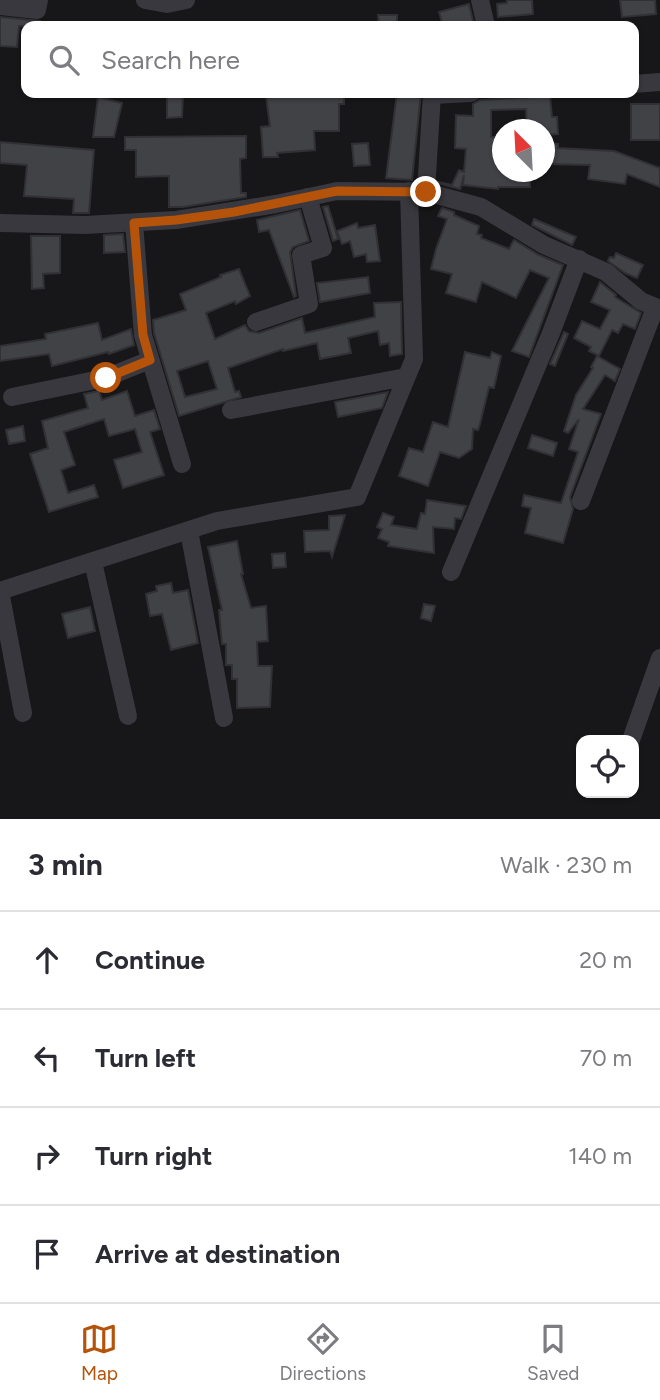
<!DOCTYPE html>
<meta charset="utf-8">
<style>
body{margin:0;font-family:Figtree,sans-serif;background:#f2f2f3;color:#2b2b33}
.controls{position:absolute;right:21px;bottom:21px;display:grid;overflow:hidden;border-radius:14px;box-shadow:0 2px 5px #0004}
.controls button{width:63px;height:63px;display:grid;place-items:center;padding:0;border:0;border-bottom:2px solid #e1e1e2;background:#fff;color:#2b2b33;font:35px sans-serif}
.compass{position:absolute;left:492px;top:119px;width:63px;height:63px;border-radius:50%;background:#fff;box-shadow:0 2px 5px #0004;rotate:336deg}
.stop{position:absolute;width:21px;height:21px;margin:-16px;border:5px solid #b45309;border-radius:50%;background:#fff}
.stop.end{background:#b45309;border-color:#fff;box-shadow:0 2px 7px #0008}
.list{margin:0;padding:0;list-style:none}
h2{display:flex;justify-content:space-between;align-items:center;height:91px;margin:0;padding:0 28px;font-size:30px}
h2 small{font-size:23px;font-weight:400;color:#7c7c81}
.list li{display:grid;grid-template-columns:46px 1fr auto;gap:21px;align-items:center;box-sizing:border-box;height:98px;padding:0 28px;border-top:2px solid #e1e1e2}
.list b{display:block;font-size:26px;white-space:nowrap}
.list em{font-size:23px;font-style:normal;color:#7c7c81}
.icon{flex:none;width:38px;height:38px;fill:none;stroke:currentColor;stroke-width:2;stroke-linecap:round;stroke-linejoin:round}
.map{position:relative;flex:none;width:660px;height:819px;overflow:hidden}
.search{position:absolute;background:#fff;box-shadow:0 2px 5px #0004;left:21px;right:21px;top:21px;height:77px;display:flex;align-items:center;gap:18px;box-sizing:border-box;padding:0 24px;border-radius:14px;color:#7c7c81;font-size:26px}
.sheet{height:483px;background:#fff}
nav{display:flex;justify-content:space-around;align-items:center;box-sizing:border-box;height:98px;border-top:2px solid #e1e1e2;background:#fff;font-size:19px;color:#7c7c81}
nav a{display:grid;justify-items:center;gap:4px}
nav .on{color:#b45309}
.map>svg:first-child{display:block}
.building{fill:#414246;stroke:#313135;stroke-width:2;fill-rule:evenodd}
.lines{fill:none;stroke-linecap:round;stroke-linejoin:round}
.minor{stroke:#38383e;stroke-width:18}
.route{stroke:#b45309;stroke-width:9}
</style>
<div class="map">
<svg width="660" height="819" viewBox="0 0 660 819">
<rect width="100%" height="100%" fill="#171719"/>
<g class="building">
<path d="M507 0H532L533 14 498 17 497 4 507 3Z"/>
<path d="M620 0H655L656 14 622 17Z"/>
<path d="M469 4 474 25 443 26 439 12Z"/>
<path d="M378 15H397V26H379Z"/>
<path d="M0 17 40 21V26H19L17 47 0 46Z"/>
<path d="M167 93H183L182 117 167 118Z"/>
<path d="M292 93H344V104H339V131H314L315 150 277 153 278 157H263L261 127 270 126 266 96Z"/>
<path d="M397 93H421L412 180 386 178Z"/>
<path d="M550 96 552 117H557L558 134 544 135V130H527L526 109 491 110V137H502V172H530V187H498V189L463 185 464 175 460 189 438 183V182L452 185 459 170 464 172 466 149 455 148 456 115 473 116V104L480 100Z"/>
<path d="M98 97 122 103 114 137H93Z"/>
<rect x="631" y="104" width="29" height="36"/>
<path d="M246 136V158L240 159 241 193H246V197L183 207H169V176L136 177V150H125V137Z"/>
<path d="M0 142 94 150 89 213H73L74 199 24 196 27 165 0 163Z"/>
<path d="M368 143 370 165 354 166 352 144Z"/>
<path d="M544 143 558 144V148L614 151 660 168V187L627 174 625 184 588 179 590 165 544 164Z"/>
<path d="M328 206 338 239 333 241 323 207Z"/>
<path d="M442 208 454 212V215L479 226 477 234 482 235 481 238 509 249 514 240 539 255 563 265 529 357 512 351 549 278 530 270 516 298 482 282 476 302 446 293 452 274 431 269 436 249 447 219 438 216Z"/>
<path d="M300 210 309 241 293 247 290 252 296 296 294 297 269 230 259 232 257 220Z"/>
<path d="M534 219 576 237 572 245 532 225Z"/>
<path d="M357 223 358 228 375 225 380 261 367 262 366 254 354 257 350 241 342 244 337 231Z"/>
<path d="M123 234 125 252 104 253V235Z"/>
<path d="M31 236H60V273L43 274 44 288 32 289Z"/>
<path d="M616 253 643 265 637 278 625 273 608 261 610 257 614 258Z"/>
<path d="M239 269 250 296 236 304 235 301 206 313 215 339 245 325 249 331 259 333 302 318 305 333 375 317 374 303 401 302 402 354 390 356 389 343 380 345 378 331 348 338 351 353 320 359 317 343 283 351V349L228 368 235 392 239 391 241 397 179 416 154 333 153 320 186 310 180 294 221 277 220 275ZM208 361 217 389 185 397 177 371Z"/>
<path d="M368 277 370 293 320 302 317 283Z"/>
<path d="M600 282 616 295 615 297 641 313 635 329 623 324 618 333 612 330 599 356 589 351 591 347 574 338 582 321 600 329 610 310 591 302Z"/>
<path d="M98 323 102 340 131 329 134 345 109 354 108 352 52 366 49 354 0 361V346L46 339 45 334Z"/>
<path d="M564 332 568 334 555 366 550 364Z"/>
<path d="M465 352 490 358 492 352 501 356 494 388 489 387 480 424 478 430 473 429 472 449 459 458 440 452 428 486 399 476 409 448 423 452 433 422 448 427Z"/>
<path d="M597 356 620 369 615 381 605 375 583 409 601 414 570 497 573 509 563 543 525 533 531 508 522 506 524 495 561 503 578 452 569 449 579 419 568 433 564 431 576 395 593 368 591 367Z"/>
<path d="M99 391 102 400 127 391 135 416 154 410 160 429 150 432 164 475 123 488 114 460 142 452 135 429 109 436 104 419 64 432 75 465 61 470 68 493 94 485 98 497 49 512 30 454 48 448 42 421 88 408 84 394Z"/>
<path d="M388 392 382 408 338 417 335 402Z"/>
<path d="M23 426 25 441 9 444 6 430Z"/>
<path d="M532 435 557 443 553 456 528 448Z"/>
<path d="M427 500 466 506 461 519 455 518 454 529 433 527 434 553 388 546 389 542 378 538 382 529 377 527 383 513 394 517 391 525 417 529 421 513 425 514Z"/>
<path d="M345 515 332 557 330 551 305 552 304 531 329 530V516Z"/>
<path d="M237 541 243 574H241L251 608 266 606 268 641 257 642 258 666H272L270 707 237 708V679H232V665H226V644H222L219 610H222L208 547Z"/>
<path d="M285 553 286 567 273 568 272 554Z"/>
<path d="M171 583 173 593 188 590 198 643 171 650 162 614 150 616 146 594 157 591 156 586Z"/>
<path d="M424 604 435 606 431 621 421 618Z"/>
<path d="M90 607 95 631 68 638 62 614Z"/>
</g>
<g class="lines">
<g class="minor">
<path d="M145 0 167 4 186 0"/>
<path d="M480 0 486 26"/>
<path d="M0 6 37 10 39 0"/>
<path d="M634 84 660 82"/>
<path d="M432 95 471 93"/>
<path d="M426 192 432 93"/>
<path d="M0 223 85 225 176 220 276 204 337 191 426 192 481 207 544 245 606 272 641 301 660 309"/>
<path d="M134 223 143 335 182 464"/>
<path d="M256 322 309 304 301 255 323 248 308 197"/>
<path d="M12 397 105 378 150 360"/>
<path d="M231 410 406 377"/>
<path d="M581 501 655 308"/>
<path d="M189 531 224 718"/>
<path d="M93 562 128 716"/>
<path d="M451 572 551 333 579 259"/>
<path d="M0 591 217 521 357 497 414 359 409 191"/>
<path d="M0 591 23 713"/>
<path d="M631 740 660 658"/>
</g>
</g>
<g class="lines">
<path class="route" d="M106 378 150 360 143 335 134 223 176 220 234 212 337 191 426 192"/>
</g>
</svg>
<div class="controls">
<button><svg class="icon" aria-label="locate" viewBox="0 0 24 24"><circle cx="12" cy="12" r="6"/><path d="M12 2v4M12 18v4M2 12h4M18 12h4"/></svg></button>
</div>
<svg class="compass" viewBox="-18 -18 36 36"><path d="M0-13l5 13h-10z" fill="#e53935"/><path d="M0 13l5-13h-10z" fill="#7c7c81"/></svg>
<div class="stop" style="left:106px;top:378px"></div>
<div class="stop end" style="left:426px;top:192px"></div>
<div class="search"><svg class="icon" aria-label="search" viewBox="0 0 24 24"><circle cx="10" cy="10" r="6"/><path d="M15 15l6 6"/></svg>Search here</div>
</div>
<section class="sheet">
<h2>3 min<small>Walk · 230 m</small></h2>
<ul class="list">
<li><svg class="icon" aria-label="ahead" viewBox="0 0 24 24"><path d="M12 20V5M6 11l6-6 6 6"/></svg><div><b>Continue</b></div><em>20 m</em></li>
<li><svg class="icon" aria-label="left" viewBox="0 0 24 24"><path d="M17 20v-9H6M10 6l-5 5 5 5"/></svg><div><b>Turn left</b></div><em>70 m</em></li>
<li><svg class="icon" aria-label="right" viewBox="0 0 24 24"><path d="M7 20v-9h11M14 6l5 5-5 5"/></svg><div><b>Turn right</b></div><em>140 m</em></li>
<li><svg class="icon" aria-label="arrive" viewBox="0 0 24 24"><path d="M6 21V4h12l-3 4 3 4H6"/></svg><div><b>Arrive at destination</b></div></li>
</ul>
</section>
<nav>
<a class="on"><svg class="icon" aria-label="map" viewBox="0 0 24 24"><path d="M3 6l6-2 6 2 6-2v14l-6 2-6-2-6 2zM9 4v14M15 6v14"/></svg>Map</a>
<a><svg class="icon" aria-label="directions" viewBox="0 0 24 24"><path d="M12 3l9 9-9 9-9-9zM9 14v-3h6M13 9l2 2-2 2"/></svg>Directions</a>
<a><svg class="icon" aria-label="saved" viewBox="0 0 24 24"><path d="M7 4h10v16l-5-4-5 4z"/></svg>Saved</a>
</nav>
